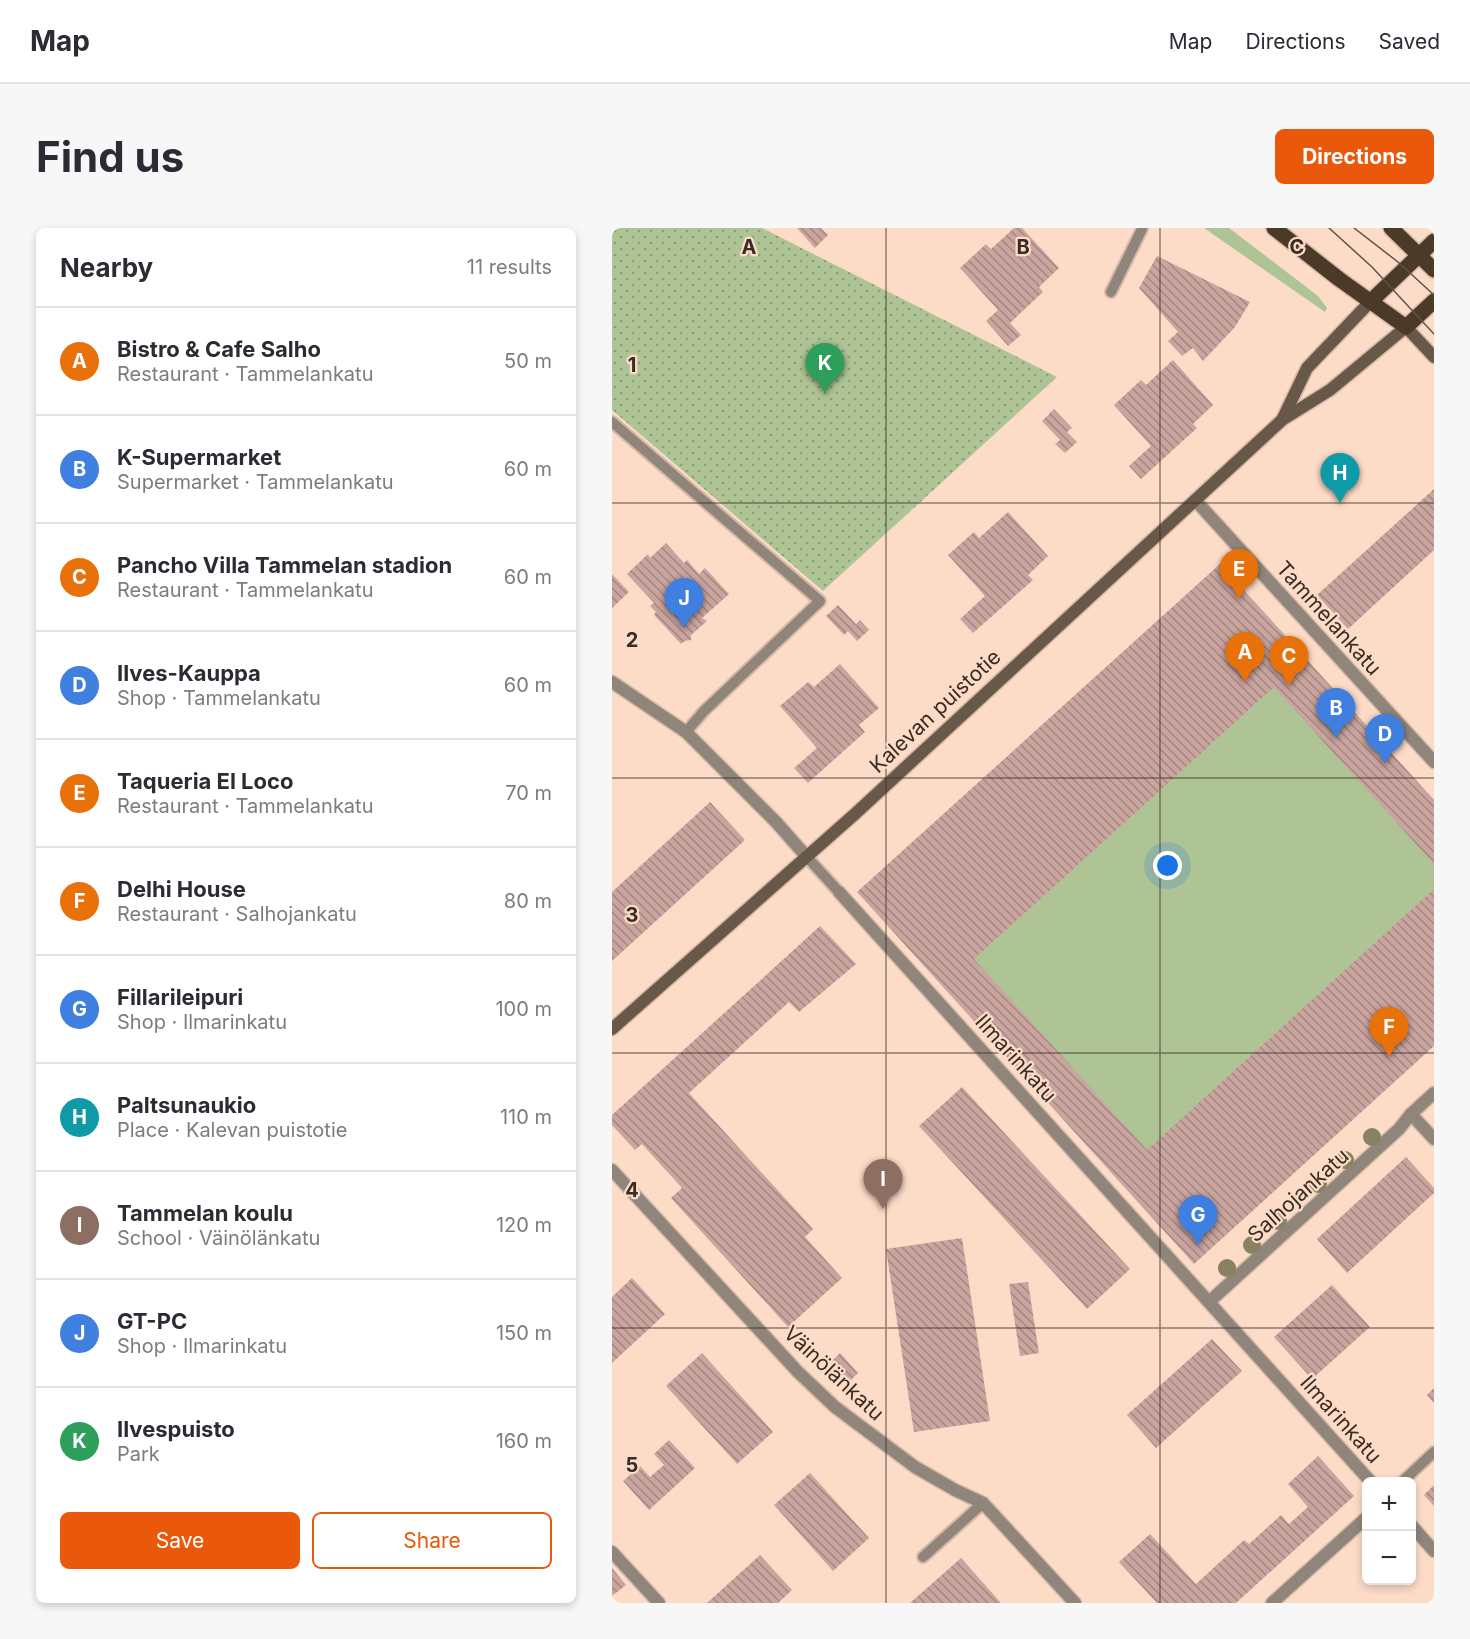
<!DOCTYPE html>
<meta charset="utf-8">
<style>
body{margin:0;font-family:Inter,sans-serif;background:#f7f7f7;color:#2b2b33}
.controls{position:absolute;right:18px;bottom:18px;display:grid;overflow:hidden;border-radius:9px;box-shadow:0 3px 9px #0003}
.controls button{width:54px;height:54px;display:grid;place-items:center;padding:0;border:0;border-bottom:2px solid #e1e1e2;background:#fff;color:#2b2b33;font:30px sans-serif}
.you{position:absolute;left:556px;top:638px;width:21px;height:21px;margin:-15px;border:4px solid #fff;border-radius:50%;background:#1a73e8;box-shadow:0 0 0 9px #1a73e833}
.badge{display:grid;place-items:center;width:39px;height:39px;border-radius:50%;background:#ea580c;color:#fff;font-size:20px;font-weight:700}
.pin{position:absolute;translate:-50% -50px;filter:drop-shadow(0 2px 3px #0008)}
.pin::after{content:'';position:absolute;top:32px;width:21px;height:18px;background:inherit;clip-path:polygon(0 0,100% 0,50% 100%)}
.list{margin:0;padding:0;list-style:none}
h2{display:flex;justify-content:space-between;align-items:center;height:78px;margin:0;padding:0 24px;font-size:26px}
h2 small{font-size:20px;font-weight:400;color:#7c7c81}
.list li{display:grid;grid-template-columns:39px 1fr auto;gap:18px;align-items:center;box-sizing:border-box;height:108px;padding:0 24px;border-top:2px solid #e1e1e2}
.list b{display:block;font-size:22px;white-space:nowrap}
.list p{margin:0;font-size:20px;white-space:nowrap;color:#7c7c81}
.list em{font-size:20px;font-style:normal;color:#7c7c81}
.actions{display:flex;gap:12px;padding:18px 24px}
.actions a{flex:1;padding:14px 0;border:2px solid #ea580c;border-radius:9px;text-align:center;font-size:21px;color:#ea580c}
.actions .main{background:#ea580c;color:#fff}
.map{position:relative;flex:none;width:822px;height:1375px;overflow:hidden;border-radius:9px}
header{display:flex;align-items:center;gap:36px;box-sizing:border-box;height:84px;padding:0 30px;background:#fff;border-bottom:2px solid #e1e1e2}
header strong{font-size:28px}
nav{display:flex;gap:33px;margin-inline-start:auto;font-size:21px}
.intro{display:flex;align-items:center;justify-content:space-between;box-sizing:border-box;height:144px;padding:0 36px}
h1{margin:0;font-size:42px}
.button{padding:15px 27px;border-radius:9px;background:#ea580c;color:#fff;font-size:21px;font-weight:700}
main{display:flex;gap:36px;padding:0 36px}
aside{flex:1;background:#fff;border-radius:9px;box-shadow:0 3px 9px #0003}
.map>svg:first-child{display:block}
.grass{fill:#aec494}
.park{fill:url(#park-dots)}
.building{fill:url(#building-back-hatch)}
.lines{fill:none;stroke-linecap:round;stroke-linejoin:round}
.lane-casing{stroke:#d5b8a6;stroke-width:14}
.street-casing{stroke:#d5b8a6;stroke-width:15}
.secondary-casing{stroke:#d5b8a6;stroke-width:15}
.primary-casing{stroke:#d5b8a6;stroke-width:18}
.lane{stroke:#8f857a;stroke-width:10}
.street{stroke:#8f857a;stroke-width:12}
.secondary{stroke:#675849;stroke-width:12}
.primary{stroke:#4b3a27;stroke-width:15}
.tram{stroke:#635247;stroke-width:1.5}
.tree{fill:#888262}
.grid{fill:none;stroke:#382c24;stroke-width:1.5;stroke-opacity:0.55}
.labels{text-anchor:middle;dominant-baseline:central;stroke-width:4.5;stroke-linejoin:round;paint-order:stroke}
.street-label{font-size:21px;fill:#382c24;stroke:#fcdbc7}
.grid-label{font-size:20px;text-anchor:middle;font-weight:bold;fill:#382c24;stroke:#fcdbc7;stroke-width:4.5;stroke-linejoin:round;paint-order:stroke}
</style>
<header>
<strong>Map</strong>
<nav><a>Map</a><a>Directions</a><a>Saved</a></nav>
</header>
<div class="intro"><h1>Find us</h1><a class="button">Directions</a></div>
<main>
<aside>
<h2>Nearby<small>11 results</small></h2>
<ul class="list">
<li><span class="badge" style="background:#e8710a">A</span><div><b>Bistro &amp; Cafe Salho</b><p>Restaurant · Tammelankatu</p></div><em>50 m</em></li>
<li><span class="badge" style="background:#3f7fe0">B</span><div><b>K-Supermarket</b><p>Supermarket · Tammelankatu</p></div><em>60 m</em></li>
<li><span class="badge" style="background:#e8710a">C</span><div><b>Pancho Villa Tammelan stadion</b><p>Restaurant · Tammelankatu</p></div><em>60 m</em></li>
<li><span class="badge" style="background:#3f7fe0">D</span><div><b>Ilves-Kauppa</b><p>Shop · Tammelankatu</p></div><em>60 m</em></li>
<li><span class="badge" style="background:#e8710a">E</span><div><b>Taqueria El Loco</b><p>Restaurant · Tammelankatu</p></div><em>70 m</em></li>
<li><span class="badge" style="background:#e8710a">F</span><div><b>Delhi House</b><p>Restaurant · Salhojankatu</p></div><em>80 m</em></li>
<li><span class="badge" style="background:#3f7fe0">G</span><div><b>Fillarileipuri</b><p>Shop · Ilmarinkatu</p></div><em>100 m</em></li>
<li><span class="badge" style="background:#0f9aa8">H</span><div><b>Paltsunaukio</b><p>Place · Kalevan puistotie</p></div><em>110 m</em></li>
<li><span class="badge" style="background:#8d6e63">I</span><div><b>Tammelan koulu</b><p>School · Väinölänkatu</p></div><em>120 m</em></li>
<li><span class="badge" style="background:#3f7fe0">J</span><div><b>GT-PC</b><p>Shop · Ilmarinkatu</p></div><em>150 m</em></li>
<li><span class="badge" style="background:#2e9e5b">K</span><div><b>Ilvespuisto</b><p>Park</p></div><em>160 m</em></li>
</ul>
<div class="actions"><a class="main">Save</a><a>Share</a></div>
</aside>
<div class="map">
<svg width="822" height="1375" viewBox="0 0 822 1375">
<defs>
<pattern id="park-dots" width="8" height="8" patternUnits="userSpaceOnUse" patternTransform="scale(1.5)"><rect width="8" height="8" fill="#aec494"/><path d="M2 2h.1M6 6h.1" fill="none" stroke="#8f9f79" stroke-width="1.8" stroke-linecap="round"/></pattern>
<pattern id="building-back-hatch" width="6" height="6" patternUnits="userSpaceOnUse" patternTransform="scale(1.5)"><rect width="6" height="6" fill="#caa49f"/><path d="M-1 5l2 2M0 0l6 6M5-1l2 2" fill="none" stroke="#a58681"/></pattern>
</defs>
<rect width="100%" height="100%" fill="#fcdbc7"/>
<g class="grass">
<path d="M592 0H617L706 68 715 80 713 84Z"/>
<path d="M641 372 822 572V752L549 999 279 700Z"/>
</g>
<path class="park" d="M0 0H150L445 149 211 363 0 182Z"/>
<g class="building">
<path d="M185 0H209L216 7 203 20Z"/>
<path d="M402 0H410L447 40 427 59 431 64 398 95 409 107 396 118 374 93 386 82 348 40 374 16 379 21Z"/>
<path d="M545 28 638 74 623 99 591 133 581 120 570 128 556 113 566 104 527 60Z"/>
<path d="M561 132 601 177 581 196 585 200 529 251 517 238 539 218 502 177 529 152 534 157Z"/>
<path d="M442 181 460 200 455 204 465 214 453 225 443 216 448 212 430 193Z"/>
<path d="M822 261V322L736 401 705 367Z"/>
<path d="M396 284 436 328 416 347 421 352 361 405 348 391 373 368 336 327 362 304 367 310Z"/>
<path d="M54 315 72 335 75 332 87 346 93 340 117 366 90 390 95 393 79 407V412L73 413 69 416 42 387 44 384 38 378 42 375 15 346 36 326 38 330Z"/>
<path d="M608 336 822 572V636L662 459 362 731 535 922 822 661V818L582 1036 245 664Z"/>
<path d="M0 346 17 364 0 380Z"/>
<path d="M226 377 244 396 248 392 257 402 245 413 236 403 232 407 214 388Z"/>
<path d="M228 436 267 480 247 497 253 504 196 555 182 540 205 520 168 478 196 454 202 459Z"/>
<path d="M98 574 133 612 0 733V664Z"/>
<path d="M208 698 244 736 187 784 177 774 77 865 201 1001 193 1009 230 1050 176 1099 59 970 70 960 30 916 23 922 0 897V887Z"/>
<path d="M350 859 518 1041 475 1081 307 898Z"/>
<path d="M794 929 822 960V965L735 1045 705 1011Z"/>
<path d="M350 1010 378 1193 302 1204 274 1021Z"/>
<path d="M20 1050 53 1086 0 1135V1069Z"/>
<path d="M416 1054 427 1125 408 1128 397 1056Z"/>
<path d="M720 1057 758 1099 700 1151 662 1109Z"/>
<path d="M600 1111 630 1143 544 1220 515 1187Z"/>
<path d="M90 1125 161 1204 125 1236 54 1158Z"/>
<path d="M228 1125 246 1145 237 1154 219 1134Z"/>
<path d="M822 1160V1175L815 1167Z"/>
<path d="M57 1212 83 1240 37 1282 11 1253 28 1238 38 1249 52 1237 42 1226Z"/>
<path d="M706 1228 742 1268 624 1375H545L507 1334 538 1306 584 1356 632 1312 637 1316 669 1287 677 1296 696 1279 676 1256Z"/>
<path d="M198 1245 257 1310 221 1343 162 1277Z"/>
<path d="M822 1257V1278L812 1267Z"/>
<path d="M148 1327 180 1362 166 1375H95Z"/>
<path d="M349 1330 389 1375H298Z"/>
<path d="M0 1340 14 1357 0 1368Z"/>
</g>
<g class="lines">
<g class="lane-casing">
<g id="lane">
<path d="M499 64 530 1"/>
<path d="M0 194 208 373 92 483 74 504"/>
<path d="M194 628 227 664"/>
<path d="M790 1254 822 1224"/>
<path d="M311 1329 371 1275"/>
</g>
</g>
<g class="street-casing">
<g id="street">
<path d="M584 273 822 534"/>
<path d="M0 454 74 504 164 594 194 628"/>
<path d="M227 664 759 1254"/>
<path d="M799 886 822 911"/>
<path d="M0 942 186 1144 223 1179 303 1239 343 1262 371 1275 463 1375"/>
<path d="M597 1074 787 901 799 886 822 865"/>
<path d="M800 1298 822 1323"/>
<path d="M0 1324 47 1375"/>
<path d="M660 1375 754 1290"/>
</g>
</g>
<g class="secondary-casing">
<g id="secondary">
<path d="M671 190 695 140 758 74"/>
<path d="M0 801 244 585 670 192 718 162 794 99 822 129"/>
</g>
</g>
<g class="primary-casing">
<g id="primary">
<path d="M662 0 727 51 794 99 822 73"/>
<path d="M779 0 822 42"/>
<path d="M758 74 822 13"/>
</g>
</g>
<use href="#lane" class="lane"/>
<use href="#street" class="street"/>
<use href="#secondary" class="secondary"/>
<use href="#primary" class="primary"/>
<g class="tram">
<path d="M717 0 760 39 822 106"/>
<path d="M742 0 786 34 822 67"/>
</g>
</g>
<g class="tree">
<circle cx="760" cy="909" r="9"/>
<circle cx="733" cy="932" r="9"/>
<circle cx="706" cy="956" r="9"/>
<circle cx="666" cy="993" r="9"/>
<circle cx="640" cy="1017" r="9"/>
<circle cx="615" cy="1040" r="9"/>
</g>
<path class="grid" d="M274 0V1375M548 0V1375M0 275H822M0 550H822M0 825H822M0 1100H822"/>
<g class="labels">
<g class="street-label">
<text transform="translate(717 390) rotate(48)">Tammelankatu</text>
<text transform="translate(323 483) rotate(-43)">Kalevan puistotie</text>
<text transform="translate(404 830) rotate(48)">Ilmarinkatu</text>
<text transform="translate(686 967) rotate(-42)">Salhojankatu</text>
<text transform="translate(222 1145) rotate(43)">Väinölänkatu</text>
<text transform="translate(729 1191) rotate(48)">Ilmarinkatu</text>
</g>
</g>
<g class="grid-label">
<text x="137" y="26">A</text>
<text x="411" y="26">B</text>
<text x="685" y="26">C</text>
<text x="20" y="144">1</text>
<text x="20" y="419">2</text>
<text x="20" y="694">3</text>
<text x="20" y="969">4</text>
<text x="20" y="1244">5</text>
</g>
</svg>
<div class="controls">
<button>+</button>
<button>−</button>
</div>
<div class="you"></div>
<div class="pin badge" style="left:633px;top:454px;background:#e8710a">A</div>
<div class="pin badge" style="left:724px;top:510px;background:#3f7fe0">B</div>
<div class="pin badge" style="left:677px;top:458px;background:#e8710a">C</div>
<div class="pin badge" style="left:773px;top:536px;background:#3f7fe0">D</div>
<div class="pin badge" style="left:627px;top:371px;background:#e8710a">E</div>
<div class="pin badge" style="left:777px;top:829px;background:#e8710a">F</div>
<div class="pin badge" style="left:586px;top:1017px;background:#3f7fe0">G</div>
<div class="pin badge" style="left:728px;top:275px;background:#0f9aa8">H</div>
<div class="pin badge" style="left:271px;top:981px;background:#8d6e63">I</div>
<div class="pin badge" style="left:72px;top:400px;background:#3f7fe0">J</div>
<div class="pin badge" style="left:213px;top:165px;background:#2e9e5b">K</div>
</div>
</main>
